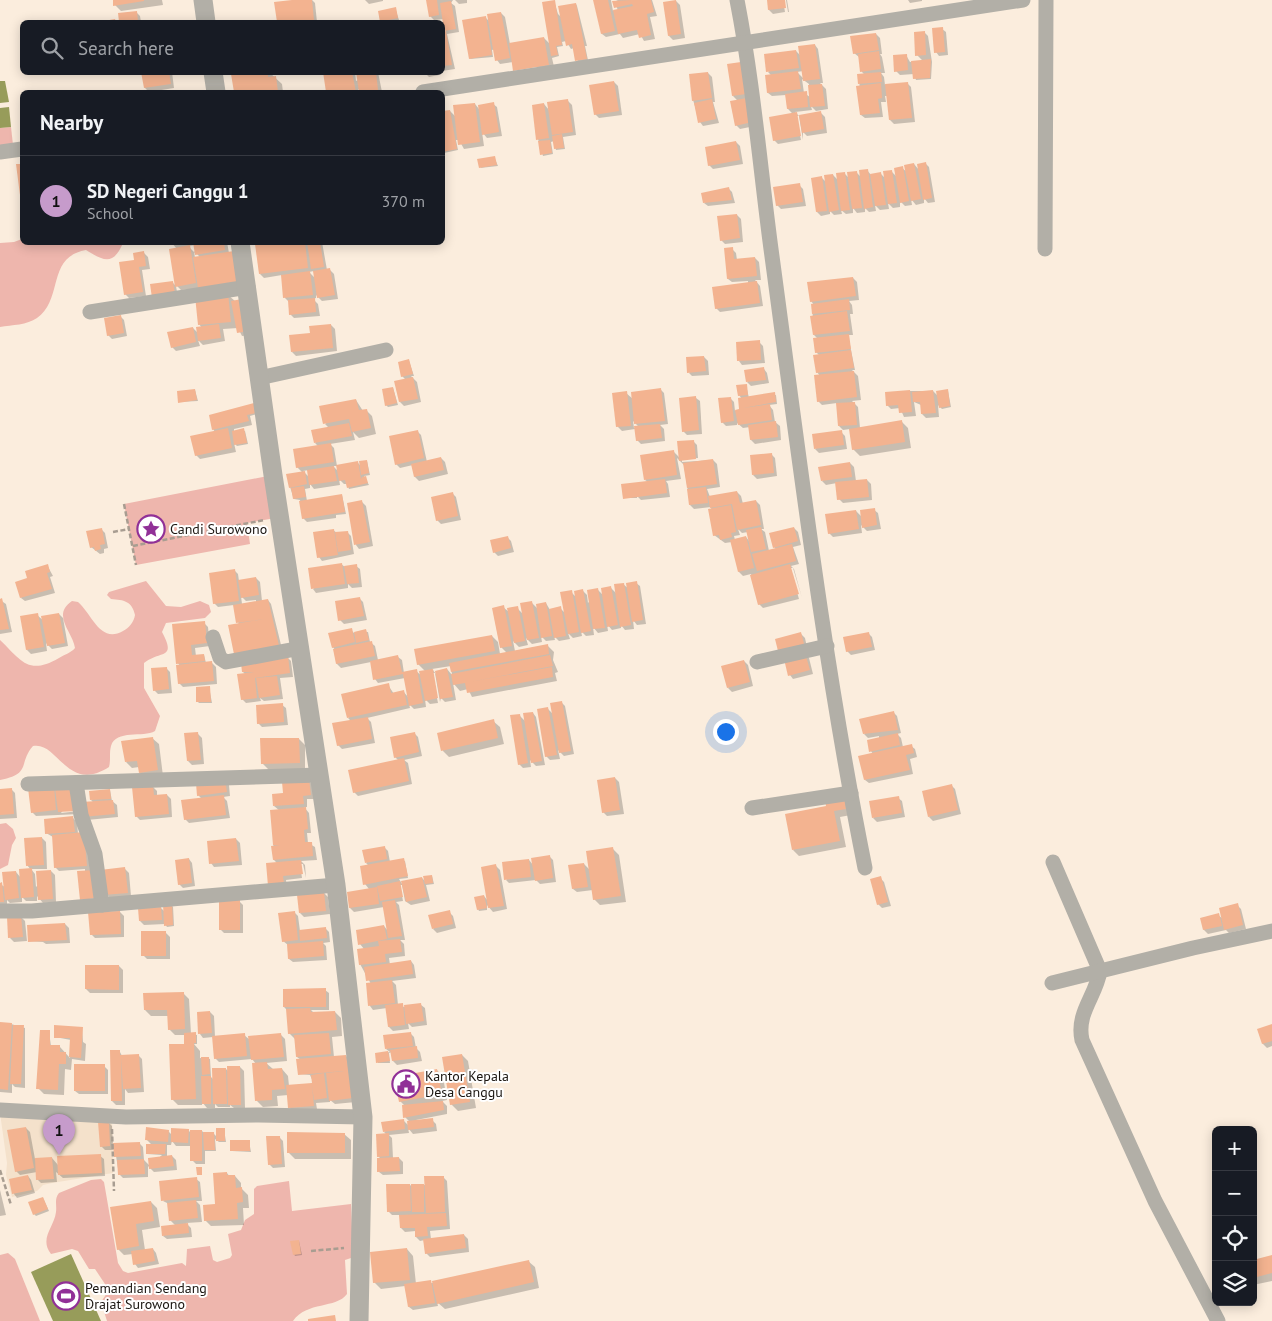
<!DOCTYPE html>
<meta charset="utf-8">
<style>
body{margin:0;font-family:"PT Sans",sans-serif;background:#242831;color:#f1f3f6}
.controls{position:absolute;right:15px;bottom:15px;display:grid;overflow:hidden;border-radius:8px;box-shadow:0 2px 12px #0003}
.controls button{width:45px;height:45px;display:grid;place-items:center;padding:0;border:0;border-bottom:1px solid #363941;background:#171b24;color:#f1f3f6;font:25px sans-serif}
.you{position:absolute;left:725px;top:731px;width:18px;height:18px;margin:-12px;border:4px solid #fff;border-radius:50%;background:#1a73e8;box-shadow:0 0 0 8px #1a73e833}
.badge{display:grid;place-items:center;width:32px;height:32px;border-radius:50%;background:#c69bcb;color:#111;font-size:16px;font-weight:700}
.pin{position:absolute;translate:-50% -41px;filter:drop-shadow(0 1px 2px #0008)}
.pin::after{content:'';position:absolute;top:26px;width:18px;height:15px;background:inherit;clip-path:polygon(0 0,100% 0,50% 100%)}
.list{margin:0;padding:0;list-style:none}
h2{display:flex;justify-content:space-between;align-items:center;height:65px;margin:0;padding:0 20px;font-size:21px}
h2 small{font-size:16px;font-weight:400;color:#9ea1a6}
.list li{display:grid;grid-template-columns:32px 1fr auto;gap:15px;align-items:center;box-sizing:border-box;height:90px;padding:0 20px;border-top:1px solid #363941}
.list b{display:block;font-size:19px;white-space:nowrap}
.list p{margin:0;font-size:16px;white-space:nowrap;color:#9ea1a6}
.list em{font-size:16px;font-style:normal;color:#9ea1a6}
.icon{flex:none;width:28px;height:28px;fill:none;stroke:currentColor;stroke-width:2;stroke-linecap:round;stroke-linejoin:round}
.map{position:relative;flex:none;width:1272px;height:1321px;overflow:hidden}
.search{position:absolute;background:#171b24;box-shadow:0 2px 12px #0003;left:20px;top:20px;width:425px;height:55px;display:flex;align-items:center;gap:12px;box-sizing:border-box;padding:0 18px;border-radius:8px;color:#9ea1a6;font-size:19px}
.panel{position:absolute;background:#171b24;box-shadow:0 2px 12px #0003;left:20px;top:90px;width:425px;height:155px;border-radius:8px}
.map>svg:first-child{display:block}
.built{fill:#f4e1cb}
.green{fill:#eeb6ad}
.water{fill:#979c5a}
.shadow{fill:#0003;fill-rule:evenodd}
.building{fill:#f3b390}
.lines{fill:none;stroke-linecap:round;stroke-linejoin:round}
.path{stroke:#a89d91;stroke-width:2.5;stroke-dasharray:5 2.5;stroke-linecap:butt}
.minor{stroke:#b2afa7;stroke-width:15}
.tertiary{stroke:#b2afa7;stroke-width:19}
.labels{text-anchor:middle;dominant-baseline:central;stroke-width:4;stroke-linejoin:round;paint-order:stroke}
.poi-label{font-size:14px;fill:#1b1611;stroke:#fff;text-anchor:start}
</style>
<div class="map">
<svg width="1272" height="1321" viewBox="0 0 1272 1321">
<rect width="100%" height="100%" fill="#fbeddd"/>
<path class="built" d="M0 1113 112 1115 113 1173 52 1183 43 1185 37 1191 12 1197 6 1175 7 1163Z"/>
<g class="green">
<path d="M11 127 14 154 0 156V128Z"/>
<path d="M22 239V242L123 243C113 266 104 261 86 250 46 257 64 299 37 318 27 325 12 325 0 327V243L14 242Z"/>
<path d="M273 475 281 517 247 523 250 544 136 565 124 504Z"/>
<path d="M146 581 166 606 181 607 200 601 209 605 211 612 205 618 166 623 162 632C177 660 160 650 144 663V688L160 716 155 731C143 738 116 729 111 746 109 753 111 760 109 767 67 794 58 741 33 746 18 763 32 774 0 780V640C21 660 28 676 59 658 65 654 71 653 75 648 73 632 51 615 72 601L78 602C92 614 100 644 123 631 129 628 134 622 135 615 132 601 124 600 111 599L107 595 109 592Z"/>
<path d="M6 823 13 829 16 838 12 845 8 865 0 869V824Z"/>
<path d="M101 1179 104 1182 118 1263 123 1271 128 1273 182 1263 186 1266 187 1249 210 1246 213 1260 217 1262 230 1258 232 1255 228 1234 241 1230 245 1220 254 1214V1189L257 1186 289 1181 292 1211 351 1204 353 1252 351 1258 345 1260 347 1294C336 1309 307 1301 293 1321H107L101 1302 109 1290 95 1269H89L78 1251 72 1249 51 1254C39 1238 54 1228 56 1212 57 1205 54 1199 59 1193L91 1180Z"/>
<path d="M8 1253 15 1259 40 1321H0V1255Z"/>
</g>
<g class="water">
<path d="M0 81H5L9 102 0 103Z"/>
<path d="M9 107 11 127 0 128V108Z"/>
<path d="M71 1254 101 1321H53L31 1272Z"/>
</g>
<g class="shadow">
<path d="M114 0H162L163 5 121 11 115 5Z"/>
<path d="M301 0H312L315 3 317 22H278L275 3Z"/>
<path d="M365 0H383V1L369 4Z"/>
<path d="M427 0H453L451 3 455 6 459 32 447 34 455 69 442 71V29L446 33 444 19 434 20 430 16Z"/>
<path d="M455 0H467V3L459 4Z"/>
<path d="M595 0H611L613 11 618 10 614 2 618 0H652L657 16 650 17 655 39 644 41 640 34 623 38 620 34 606 37 602 34Z"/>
<path d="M768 0H783L785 12 773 14 769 10Z"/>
<path d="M786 0H787L789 12H788Z"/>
<path d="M908 0H922V1L910 3Z"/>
<path d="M554 1 558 14 562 18 576 4 577 6 587 46H585L588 60 578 62 574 48 571 49 566 41 562 42 563 46 557 47 559 56 552 58 555 71 513 62 500 64 497 60 495 49 492 50 493 57 470 59 485 17 490 22 501 13 505 17 510 44 544 38 550 44Z"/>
<path d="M676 1 680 5 685 38 673 40 669 36Z"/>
<path d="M395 8 399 20 382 22 381 21Z"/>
<path d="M136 12 140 16 141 22H120L119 14Z"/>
<path d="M942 29 946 32 948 55 939 56 936 52Z"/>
<path d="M924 32 928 36 932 62 931 79 916 80 914 74 900 75 896 71 906 55 910 62 923 61 917 55Z"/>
<path d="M876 34 880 38 882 54H880L882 57 885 73H881L884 77 885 85 907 83 911 87 915 122 894 124 890 120 888 96H885L886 102H881L883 117 865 118 861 115 859 75H865L862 72 859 57 854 53Z"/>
<path d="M815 45 818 49 823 83H820L826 89 828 109 816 111 811 106 812 110 795 112 799 116 821 113 825 117 827 133 807 136 803 132V140L799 116H796L801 140 778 144 774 140 793 114 788 109 786 95 772 96 768 93 771 75 768 72 796 51 801 56ZM803 71V78L797 72ZM802 79 809 84 810 97 804 93Z"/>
<path d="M741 63 755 126 740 129 736 125 738 101 733 96Z"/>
<path d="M143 72H172L174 88 149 92 145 88Z"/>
<path d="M238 72H269L282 84 283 92H235L233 75 240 74Z"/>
<path d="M324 72H355L356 81 358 80 357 72H378L382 92H361L358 89V92H328Z"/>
<path d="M424 72H439V75L429 77Z"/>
<path d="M708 73 712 77 715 102H713L719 123 703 126 700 122 693 100Z"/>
<path d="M614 82 618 86 622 115 599 118 595 114Z"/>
<path d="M568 101 572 105 576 135 563 137 565 149 556 150 554 141 551 142 553 154 543 156 538 139 544 104 549 110Z"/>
<path d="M475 104 479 109 493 104 497 107 502 136 487 138 482 132 484 146 464 149 459 140H456L458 150 444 153 443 151 450 111 456 117Z"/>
<path d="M736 142 740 146 743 164 713 169 709 165Z"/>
<path d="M494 157 498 166 480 168Z"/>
<path d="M442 161 445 173H442Z"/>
<path d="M925 163 929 167 935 202 928 203 924 198V203L916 205 911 199 912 205 905 206 900 201V207L893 208 888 203 889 209 880 210 875 205 876 211 869 212 865 208V212L857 213 853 208V213L846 214 841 210 842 214 834 215 830 211V214L821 216 817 212 822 178 826 182 833 175 838 180 844 173 849 178 856 172 861 177 867 170 871 175 880 173 885 178 891 171 896 176 902 168 907 172 914 164 919 170Z"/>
<path d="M18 165H22V202Z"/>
<path d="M799 185 803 189 806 206 781 209 777 205Z"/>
<path d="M728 188 732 192 735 203 708 206 704 203Z"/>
<path d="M737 215 741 219 743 242 725 244 721 240Z"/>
<path d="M171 242H227L229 253 242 286 181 290 177 286V249ZM195 245 196 254 188 246ZM194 251 200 257 195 258Z"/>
<path d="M278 242H322L327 270H330L334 274 338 299 322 301 316 295V298L313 299 318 304 320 316 294 318 290 314 289 302 285 298 282 275 264 278 260 274ZM314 271 315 278 309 272Z"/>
<path d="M732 249 736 253 737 260 755 258 759 262 761 280H755L760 286 763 306 720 312 716 308 748 283V281L732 282 728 279Z"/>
<path d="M144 253 148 257 150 269 142 270 146 296 129 298 125 294 135 261Z"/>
<path d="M853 278 857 282 859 300 849 301 852 305 853 314H850L853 335H848L855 370H852L858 376 861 400 852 401 858 407 860 428 902 422 908 428 911 448 860 456 853 449 850 429 843 430 839 426 837 403 822 405 818 401 820 376 817 372 820 356 816 352 818 339 814 335 812 305H814L811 301Z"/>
<path d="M172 282 176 286 178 298 157 301Z"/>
<path d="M228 295 235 301 251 335 242 336 238 328 223 329 225 341 203 345 198 340 200 346 176 351 172 347 193 328 198 333 202 328 199 324Z"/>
<path d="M120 316 124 320 127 336 112 339 108 335Z"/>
<path d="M331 325 335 329 337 351 296 356 292 352 311 334Z"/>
<path d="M759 342 763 346 765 363 742 365 739 361Z"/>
<path d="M704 357 708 361 709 375 692 376 689 373Z"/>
<path d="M409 361 414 376H411L417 382 421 402 404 406 400 402 406 380 402 376Z"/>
<path d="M764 369 767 373 769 383 751 386 747 382Z"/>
<path d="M746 385 749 398 776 395 777 404 769 405 773 410 775 422 780 426 781 440 755 444 751 440 750 427 743 428 737 423V425L726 426 722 422 730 398 734 402 735 411 743 410 742 399 739 395Z"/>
<path d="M393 388 398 405 388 407 386 405Z"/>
<path d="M660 389 664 393 668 424 660 425 664 429 665 441 641 444 637 440 635 429 622 431 618 427 626 393 633 399ZM633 421 639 427 634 428Z"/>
<path d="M195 390 198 401 179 402Z"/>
<path d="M910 391H933L939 397 948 391 951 407 942 409 938 405 939 417 926 418 922 414 921 405 914 402 916 416 904 417 900 408 891 409 887 405Z"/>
<path d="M696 398 700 401 702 434 687 435 683 431Z"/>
<path d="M356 400 363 411 366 410 372 416 376 434 359 438 353 432 355 440 330 444 334 448 337 466H333L339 472 358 463 361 466 367 461 370 475 364 476 369 485 349 489 347 484H344L339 479 340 485 314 489 310 484V488L305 489 307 501 342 495 346 514 336 515V518L307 522 303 518 300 500 294 499 290 487 303 473 297 467 318 446 315 443 329 428 325 424ZM309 470 310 478 303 471Z"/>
<path d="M245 408 257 414 250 416 252 425 234 429V431H245L248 444 237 446 234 443 236 452 200 459 196 455 215 432 213 429Z"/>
<path d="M417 431 421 435 427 462 441 458 445 462 448 474 419 481 415 477 413 465 400 468 396 464Z"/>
<path d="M841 432 845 436 847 449 819 453 815 449Z"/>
<path d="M693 441 697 445 698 458 682 459V462L713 460 717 464 720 487 707 489 710 497 737 492 741 496 743 504 756 501 760 505 764 529H761L765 532 769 551 776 549 774 547 794 528 798 532 801 545 793 547 799 564 791 566 794 569 802 598 793 568H790L799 599 763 608 759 604 751 574 743 576 739 572 732 542 725 543 714 535 711 507 694 509 690 505 684 465 677 458 681 479 666 481 668 484 670 497 641 500 637 496V498H624L648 482 645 480 673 451 680 458ZM738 529 742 533 748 532 750 542 746 537 735 540 734 536 740 535Z"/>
<path d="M771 454 775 458 777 476 757 479 753 475Z"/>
<path d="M850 463 854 467 856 481 867 480 871 484 872 500 843 503 839 499 837 483 826 485 822 481Z"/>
<path d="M452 493 456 497 461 520 441 524 437 520Z"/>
<path d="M362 502 366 506 373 546 359 549 356 545Z"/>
<path d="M874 510 878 513 881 529 867 531 861 525 862 533 833 537 829 533 856 511 862 517Z"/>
<path d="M101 529 105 533 108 548 104 549V553L100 554 91 547Z"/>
<path d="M333 530 337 533 347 532 351 536 354 554 322 561 319 557Z"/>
<path d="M507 537 511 541 514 552 498 556 494 552Z"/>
<path d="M341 564 345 567 356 566 360 569 362 587 352 588 348 584V588L316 593 313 589Z"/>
<path d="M47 565 53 576 50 577 55 593 25 601 21 598 28 579Z"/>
<path d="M234 570 238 574 239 581 256 578 260 582 262 601 268 600 271 604 283 653 291 661 293 677 280 678 283 699 264 701 260 698 261 701 246 703 242 699 245 674 243 672 239 625 234 605 218 607 214 603ZM241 596 246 601 256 600V602L242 604Z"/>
<path d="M636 583 640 586 646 624 637 625 633 620 634 629 625 630 621 625V628L612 630 607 624 608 631 598 633 593 627 594 635 586 636 581 631 582 636 573 638 568 633 570 639 559 641 554 636 555 640 546 641 541 636 542 642 532 644 526 638 528 645 519 647 513 641 515 651 547 645 554 652 553 660 558 672 555 673 557 681 472 697 468 689 460 691 453 683 456 700 445 702 441 698 440 702 435 673H432L438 703 430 704 425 699 426 707 414 709 409 704 410 708 367 718 371 722 375 743 342 749 338 745 351 721 348 718 388 685 394 694 403 691 408 697 405 678 378 683 375 679 371 662 341 668 337 664 335 650 333 647 351 630 354 633 368 632 370 642 375 646 378 660 398 657 402 660 404 673 416 671 422 676 425 671 418 664 492 636 498 642 500 654 507 653 501 647 503 607 509 612 517 608 523 614 531 602 538 609 546 603 550 610 560 608 565 613 571 592 576 597 583 591 587 595 588 603 598 590 603 595 611 588 616 593 623 584 629 589ZM451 666 452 675 447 669 436 674 432 669Z"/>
<path d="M359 598 363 602 367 620 344 624 340 620Z"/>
<path d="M0 600 6 604 12 632 0 634Z"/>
<path d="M59 614 63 618 68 646 52 649 46 643 47 651 31 654 27 650 37 615 44 621Z"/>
<path d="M204 623 208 627 210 646 195 648 196 656 204 655 206 663H212L216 667 217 684 183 687 179 683 180 666 178 663Z"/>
<path d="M868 633 872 637 875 650 851 655 847 651Z"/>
<path d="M801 634 805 638 808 652 804 653 809 658 813 674 793 679 790 675Z"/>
<path d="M744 661 748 665 753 686 732 692 728 688Z"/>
<path d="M166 668 170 672 172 693 158 694 154 690Z"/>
<path d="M209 687 212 703H199L198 702Z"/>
<path d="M561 702 565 706 574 754 564 756 558 750 560 759 550 760 546 756 548 709 553 714Z"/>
<path d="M282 705 286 708 288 725 262 727 258 723Z"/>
<path d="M893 712 897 716 901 733 897 734 901 738 903 747 911 746 915 749 917 757 910 759 913 774 869 783 865 780 873 754 871 751 879 738V736L868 738 864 734Z"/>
<path d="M533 713 536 717 545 765 536 766 530 760 531 767 523 768 519 764V715L525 721Z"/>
<path d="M493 721 500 727 504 744 449 757 443 751 439 734Z"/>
<path d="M414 733 418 737 422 756 404 760 408 763 412 784 358 796 354 792 399 761 395 757Z"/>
<path d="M198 734 202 738 204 764 192 765 188 761Z"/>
<path d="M152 738 159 744 163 776 146 779 140 773 139 767 132 768 126 762Z"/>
<path d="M299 739 305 745V769L269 770 262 763Z"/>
<path d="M615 778 619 782 624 814 607 816 603 812Z"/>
<path d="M308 781 312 784 314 799H307V807H304L309 813 311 833H307L308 843 315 847 317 860 301 861 305 865 306 878 303 864H300L302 878 286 880 287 888 273 889 277 863 274 860 272 812 280 811 274 806 284 795Z"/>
<path d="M197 784 229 785 230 796 223 797 227 801 230 818 189 823 185 819 202 799 198 795Z"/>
<path d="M951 785 955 789 961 814 933 821 929 817Z"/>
<path d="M153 787 157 791V796L167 795 171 799 172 817 140 820 136 816Z"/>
<path d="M11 789 15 793 17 818 0 819V790Z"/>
<path d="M30 789 77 791 61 813 79 811 80 814 36 816 32 812Z"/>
<path d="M110 790 112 801 117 805 118 817 87 820 94 803 91 800Z"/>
<path d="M843 798 851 815 840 817 846 847 799 856 793 850 828 807Z"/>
<path d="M898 798 902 801 905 817 877 822 873 818Z"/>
<path d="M73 818 77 822 78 834 88 838 90 871 85 872V869L59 871 55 867 53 837 46 833Z"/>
<path d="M42 838 46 842 47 869H31L35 874 36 887 51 871 55 875 56 902 43 903 37 896V901H26L22 897V902L10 903 7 900V906H0V884L5 887 16 872 21 878 31 870 27 865Z"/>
<path d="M236 839 240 843 242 865 214 867 211 863Z"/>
<path d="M384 847 388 851 390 862 405 861 408 878 399 879 404 887 422 878 426 882 432 876 434 884 426 885 430 901 411 905 405 901 402 885H400L403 901 396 902 399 905 405 940H400L404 944 405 956 389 958 390 965 411 961 414 965 416 978 392 981 396 985 398 1005 404 1007 421 1005 425 1008 427 1025 412 1027 408 1023 409 1029 393 1031 389 1027 387 1008 373 1010 370 1006 371 984 360 964 364 949 360 944 384 926 388 931 384 907 354 912 350 908 348 893 369 889 365 884 369 866 366 863Z"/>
<path d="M613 849 619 855 626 902 600 905 594 899 593 890 577 892 573 889 584 864 590 870Z"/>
<path d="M549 856 553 860 556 882 540 884 536 880 509 883 506 880 529 860 534 866Z"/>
<path d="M189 859 192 863 195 886 183 888 179 884Z"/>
<path d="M496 866 500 870 507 909 493 912 487 905V910L479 911 478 909 484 896 488 901Z"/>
<path d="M125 869 129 873 131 896 109 899 102 871Z"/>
<path d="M880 878 884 882 891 906 882 908 878 904Z"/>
<path d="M324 893 328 897 330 914 304 917 300 913Z"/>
<path d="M239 901 243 905V933H224L220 929Z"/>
<path d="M1237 905 1241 909 1246 929 1229 933 1226 930 1208 934 1204 930 1202 918 1218 915 1223 919Z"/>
<path d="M173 906 174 926 167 927 165 924 144 925 140 921 161 908 165 912Z"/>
<path d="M120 912 124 916V937L95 938 91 934Z"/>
<path d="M294 912 298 916 300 931 325 928 329 932 330 942 323 943 326 946 327 960 293 962 289 959 288 945 283 941Z"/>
<path d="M449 912 453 916 456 928 437 933 433 929Z"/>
<path d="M21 917 25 921 27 941 14 942 10 938Z"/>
<path d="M65 924 69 928 70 943 46 944 43 942 29 941Z"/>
<path d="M166 933 170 937V959H147L143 955Z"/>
<path d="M119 966 123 970V993H90L86 989Z"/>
<path d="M325 990 329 993V1012H335L341 1018 342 1036 332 1037 334 1057 346 1056 350 1060 356 1102 335 1104 330 1100V1102L316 1103 317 1109 293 1111 289 1107 288 1095 277 1096 278 1106 263 1107 257 1101 256 1064 252 1059 219 1062 215 1058 213 1037 203 1038 200 1034 210 1012 214 1016 215 1037 244 1035 250 1040 281 1035 285 1039 287 1061 266 1063 273 1069H282L288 1076 289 1086 314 1084 310 1075 299 1074 301 1060 297 1057 296 1040 289 1033 287 1010 284 1007ZM311 1010H329V1012L314 1013Z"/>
<path d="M183 993 189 999 191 1034 197 1035V1044H194L200 1051V1058L210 1059 211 1077 214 1080 226 1069 229 1072 240 1067 244 1071 245 1108H234L230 1105V1107H218L215 1104V1108H207L202 1102V1105H178L172 1099 187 1045 185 1035H175L169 1029 168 1016H151L145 1010Z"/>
<path d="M11 1024 25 1028V1088L15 1087 12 1084V1093L0 1092V1098V1037Z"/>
<path d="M1272 1025V1046L1267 1048 1263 1044 1258 1030Z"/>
<path d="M82 1028 83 1042 86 1044 85 1061 72 1059 71 1070 65 1069 64 1095 44 1094 38 1088 49 1032 51 1046 60 1047 70 1058 71 1040 55 1037Z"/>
<path d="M410 1033 414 1037 416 1048 420 1052 422 1061 397 1065 393 1061 392 1052 389 1053 390 1063H378L377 1054 390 1052 386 1049Z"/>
<path d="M120 1052 122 1056 138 1055 142 1059 144 1092 128 1093 125 1089V1105H116L112 1101Z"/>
<path d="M462 1055 468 1061 476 1108 458 1111 451 1104Z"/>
<path d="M104 1066 108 1070V1094H79L75 1091Z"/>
<path d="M437 1070 443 1077 447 1100 442 1101 447 1106V1114L416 1120V1122L432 1120 436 1124 437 1131 413 1134 408 1128 409 1133 389 1135 392 1138 393 1158H399L403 1162V1174L383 1175 379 1172 381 1159 378 1156 387 1135 384 1132 403 1120 409 1126 410 1122 405 1117 404 1105 400 1101Z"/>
<path d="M108 1122 112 1126 113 1144 139 1143 143 1147 144 1160 150 1166 162 1155 147 1154 152 1145 146 1139 168 1131 172 1135 188 1130 192 1134 202 1131 204 1133H213L217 1137 224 1129 226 1142H219L215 1139 216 1151H205V1164H196L192 1160V1146H176L172 1141 171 1145H167V1157L172 1156 176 1160 177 1170 154 1172 148 1166V1177L123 1178 119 1174 115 1150H105L101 1146Z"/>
<path d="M26 1128 30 1132 35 1159 52 1158 58 1165 100 1156 104 1159 105 1176 63 1178 56 1172 57 1182 41 1183 37 1179V1172L20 1175 16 1171Z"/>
<path d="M344 1134 351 1140V1159H295L289 1153Z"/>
<path d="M279 1137 283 1141 285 1167 273 1168 269 1164Z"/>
<path d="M249 1141 251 1152 232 1151Z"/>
<path d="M227 1173 230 1177 235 1176 241 1183V1188L248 1195 249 1208H243L244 1225 211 1226 205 1220 216 1205Z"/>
<path d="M28 1176 31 1180 35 1193 17 1198 14 1194 10 1180Z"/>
<path d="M443 1177 447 1181 450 1229 430 1231 431 1239 464 1235 468 1239 469 1252 430 1257 426 1253 425 1240 420 1241 416 1237V1231L405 1232 401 1228 400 1215H392L388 1211 387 1186 426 1185Z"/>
<path d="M196 1179 200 1182 202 1201H196L200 1205 202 1222 186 1223 191 1228 192 1237 167 1239 163 1236 175 1225 170 1220 169 1204 163 1201Z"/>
<path d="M0 1190 6 1215 0 1216Z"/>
<path d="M43 1198 49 1211 36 1216 34 1214Z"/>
<path d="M151 1202 157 1208 160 1227 142 1230 145 1250 153 1249 156 1253 159 1264 138 1268 135 1264 133 1254 124 1255 118 1249Z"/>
<path d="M299 1241 302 1255 295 1256 294 1254Z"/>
<path d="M407 1249 413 1256 416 1284 432 1283 528 1261 535 1267 539 1288 445 1309 437 1302 438 1306 413 1310 409 1307 405 1286 381 1289 374 1282Z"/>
<path d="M1272 1257V1281L1253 1285V1262Z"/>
</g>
<g class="building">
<path d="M113 0H144V1L113 6Z"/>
<path d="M292 0H312L314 20 277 22 274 2Z"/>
<path d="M426 0H437L439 15 429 17Z"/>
<path d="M555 0 562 45 556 46 558 55 551 56 542 2Z"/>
<path d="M593 0H608L615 31 601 34Z"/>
<path d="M631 0H651L654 12 647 14 651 35 639 38 637 30 618 34 613 10 633 6 632 4 614 8 612 1Z"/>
<path d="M676 0 681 34 668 36 663 2Z"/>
<path d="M767 0H785L786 8 768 10Z"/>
<path d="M451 1 456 29 444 31 440 3Z"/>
<path d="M576 3 587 59 575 61 572 44 566 46 558 6Z"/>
<path d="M396 7 398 18 380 22 378 11Z"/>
<path d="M137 11 138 22H119L118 13Z"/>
<path d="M501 12 510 58 495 61 487 14Z"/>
<path d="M486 16 492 55 469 59 462 20Z"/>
<path d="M115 19 116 22H104V21Z"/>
<path d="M943 27 945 52 934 53 932 28Z"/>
<path d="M446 31 452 65 442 66V32Z"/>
<path d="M925 31 926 55 915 56 914 32Z"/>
<path d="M876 33 879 50 853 54 850 36Z"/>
<path d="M544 37 549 65 513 71 509 43Z"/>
<path d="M815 44 820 79 803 81 798 46Z"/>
<path d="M796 50 799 68 766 72 764 54Z"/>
<path d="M879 51 881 69 860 72 858 54Z"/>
<path d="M907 54 908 70 894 72 893 55Z"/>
<path d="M931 59 930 78 913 79 911 61Z"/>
<path d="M741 62 746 94 732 96 727 64Z"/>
<path d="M798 71 801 89 767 93 765 75Z"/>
<path d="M141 72H169L171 84 144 88Z"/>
<path d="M241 72H268V77L276 76 278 92H234L231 74Z"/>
<path d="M323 72H352L356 92H326Z"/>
<path d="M356 72H376L378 90 359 92Z"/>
<path d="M708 72 712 98 692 101 689 74Z"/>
<path d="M881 72 882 82 858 84 857 74Z"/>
<path d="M614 81 619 111 594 115 589 85Z"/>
<path d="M908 82 912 118 889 120 885 84Z"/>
<path d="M881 83 882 98 878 99 880 113 860 115 856 86Z"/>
<path d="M822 84 825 106 810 107 808 85Z"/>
<path d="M807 91 808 107 787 109 785 94Z"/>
<path d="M747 98 752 122 735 126 730 101Z"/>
<path d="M568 99 573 132 552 135 547 102Z"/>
<path d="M712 99 716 119 698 123 694 103Z"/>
<path d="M494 102 499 132 482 135 478 105Z"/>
<path d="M475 103 480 142 458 145 453 105Z"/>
<path d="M544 103 549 138 536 140 532 105Z"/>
<path d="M450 110 457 149 442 152V111Z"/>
<path d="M821 111 824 129 802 133 799 115Z"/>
<path d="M797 112 801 136 773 141 769 117Z"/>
<path d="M562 134 564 148 554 149 552 136Z"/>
<path d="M550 140 552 153 540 155 538 141Z"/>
<path d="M736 141 740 160 708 166 705 147Z"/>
<path d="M495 156 497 165 479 168 477 159Z"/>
<path d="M926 162 932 198 923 200 917 164Z"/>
<path d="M914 163 921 199 911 201 904 165Z"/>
<path d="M16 164H22V203H21Z"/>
<path d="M903 166 909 201 900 203 894 168Z"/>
<path d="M868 169 873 207 864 209 859 170Z"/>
<path d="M892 170 897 203 888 204 883 171Z"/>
<path d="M857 171 862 208 852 209 847 172Z"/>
<path d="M845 172 850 210 841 211 836 173Z"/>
<path d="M881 172 886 205 875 206 870 174Z"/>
<path d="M833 174 839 210 829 212 824 175Z"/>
<path d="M822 176 827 211 816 212 811 178Z"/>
<path d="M800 183 803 202 776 206 773 187Z"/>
<path d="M729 187 732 200 703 203 701 193Z"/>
<path d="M737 214 740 238 720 241 717 216Z"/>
<path d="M193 242H224L225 250 195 255Z"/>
<path d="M269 242H305L308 268 259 274 255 244Z"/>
<path d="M307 242H320L324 267 311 269Z"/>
<path d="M190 245 196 283 175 287 169 249Z"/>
<path d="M733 247 734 259 755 257 757 276 727 279 724 248Z"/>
<path d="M144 251 146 266 139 267 143 292 124 295 119 262 134 260 133 253Z"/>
<path d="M234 251 239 282 198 288 193 257Z"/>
<path d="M330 268 335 295 317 298 313 271Z"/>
<path d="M310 271 313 295 283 298 281 275Z"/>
<path d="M853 277 856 296 810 302 807 282Z"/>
<path d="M173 281 175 295 152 298 150 284Z"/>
<path d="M757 281 760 303 715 309 712 287Z"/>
<path d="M228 293 231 322 198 325 195 296Z"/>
<path d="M315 298 316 312 289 315 288 300Z"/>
<path d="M242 299 248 331 237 333 231 301Z"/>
<path d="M849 299 850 310 812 314 811 304Z"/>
<path d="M847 311 850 331 813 335 810 316Z"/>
<path d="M121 315 124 333 107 336 104 318Z"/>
<path d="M219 324 221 338 198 341 196 327Z"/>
<path d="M331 324 333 348 291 352 289 335 310 333 309 326Z"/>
<path d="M193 327 196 342 171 348 167 332Z"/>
<path d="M849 334 851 349 815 353 813 338Z"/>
<path d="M760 340 761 360 737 361 736 342Z"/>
<path d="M851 350 854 368 816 373 813 355Z"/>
<path d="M704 356 706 371 687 373 686 357Z"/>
<path d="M409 359 413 374 401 377 398 362Z"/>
<path d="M764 367 766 380 746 382 744 370Z"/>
<path d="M854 371 857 397 817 402 814 375Z"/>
<path d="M413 377 418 399 399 402 394 381Z"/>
<path d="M747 384 748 395 738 396 736 385Z"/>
<path d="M393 387 397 403 385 406 382 389Z"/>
<path d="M661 388 665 421 634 424 631 392Z"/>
<path d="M195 389 197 400 178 403 177 391Z"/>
<path d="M948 389 950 406 939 408 936 391Z"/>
<path d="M910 390 912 412 899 413 898 405 886 406 885 392Z"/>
<path d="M933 390 936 413 921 414 920 402H913L912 392Z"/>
<path d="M627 391 631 426 616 427 612 393Z"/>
<path d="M775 392 776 402 743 408 770 404 772 420 738 425 735 410 739 409 738 398Z"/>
<path d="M696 396 699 430 682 432 679 398Z"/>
<path d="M731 397 734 421 721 423 718 398Z"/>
<path d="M356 399 359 410 367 409 371 428 352 432 349 419 323 424 319 406Z"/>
<path d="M855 402 857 425 838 426 836 403Z"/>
<path d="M254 403 256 413 247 415 249 421 212 430 209 415Z"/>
<path d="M902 420 905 442 852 450 849 429Z"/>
<path d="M776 421 778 437 750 440 748 425Z"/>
<path d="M349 423 352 436 314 443 311 430Z"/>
<path d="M660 424 662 438 636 441 634 426Z"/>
<path d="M228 428 232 448 195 456 190 436Z"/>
<path d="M244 428 247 443 234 445 232 431Z"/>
<path d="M418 430 424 458 395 465 389 436Z"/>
<path d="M842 430 844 445 814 449 812 434Z"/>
<path d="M694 440 696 459 679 461 677 441Z"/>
<path d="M331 443 334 462 296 468 293 449Z"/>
<path d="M674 450 677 475 644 480 640 455Z"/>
<path d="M772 453 774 473 752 475 750 455Z"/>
<path d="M441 457 444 470 414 477 411 464Z"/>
<path d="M713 459 717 484 687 488 683 463Z"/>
<path d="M367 460 369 473 361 475 359 461Z"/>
<path d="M358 461 361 479 362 477 366 476 368 483 347 488 345 480 339 481 336 465Z"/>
<path d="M850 462 852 477 821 481 818 467Z"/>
<path d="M334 466 337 481 309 485 307 470Z"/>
<path d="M305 471 307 484 289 488 286 474Z"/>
<path d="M665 479 667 493 623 499 621 484Z"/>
<path d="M867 479 869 497 837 500 835 482Z"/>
<path d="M304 486 306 497 293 499 291 488Z"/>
<path d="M706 487 708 503 689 505 687 489Z"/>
<path d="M737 491 740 503 756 500 761 525 737 530 732 504 710 508 708 496Z"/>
<path d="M453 492 458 516 436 521 431 497Z"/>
<path d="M342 494 345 512 302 519 299 501Z"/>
<path d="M362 500 370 542 354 545 347 503Z"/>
<path d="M731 505 736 532 731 533 732 537 720 540 719 535 713 536 708 509Z"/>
<path d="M875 508 877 525 862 528 860 510Z"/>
<path d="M856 510 859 529 828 534 825 514Z"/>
<path d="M761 527 766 549 751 552 746 530Z"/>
<path d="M794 527 798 541 773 548 769 533Z"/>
<path d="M102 528 105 544 100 545 101 549 95 551 94 547 90 548 86 531Z"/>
<path d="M334 529 338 555 317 558 313 532Z"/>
<path d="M348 531 351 550 338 552 335 532Z"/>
<path d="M508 536 511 548 493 553 490 540Z"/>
<path d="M746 536 754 568 738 572 730 540Z"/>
<path d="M792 544 796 561 757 571 752 554Z"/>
<path d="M342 563 345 584 311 589 308 568Z"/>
<path d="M48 564 50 572 47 573 52 589 20 598 15 582 27 578 25 571Z"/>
<path d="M357 564 359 583 347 584 344 566Z"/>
<path d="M790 564 799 594 758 605 750 575Z"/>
<path d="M235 569 239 601 213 604 209 573Z"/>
<path d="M256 577 259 595 241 598 238 580Z"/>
<path d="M637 581 643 620 632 622 626 583Z"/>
<path d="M624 583 631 625 620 627 614 584Z"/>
<path d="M611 586 618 625 607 627 601 588Z"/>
<path d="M598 588 605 628 593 629 587 590Z"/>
<path d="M583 589 591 631 581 633 574 591Z"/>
<path d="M572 590 579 632 568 634 560 592Z"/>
<path d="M360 597 364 616 338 621 335 601Z"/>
<path d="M2 598 9 629 0 630V599Z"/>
<path d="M268 599 280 650 235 659 228 625 264 619 236 623 233 605Z"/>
<path d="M532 601 539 638 527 640 520 603Z"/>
<path d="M546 602 552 636 541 638 536 604Z"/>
<path d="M504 605 512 646 500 648 492 608Z"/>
<path d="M518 606 525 641 514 643 507 608Z"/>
<path d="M561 606 566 636 554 638 549 609Z"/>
<path d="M38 613 44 647 26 650 20 616Z"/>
<path d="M59 613 65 643 47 646 41 616Z"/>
<path d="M205 621 207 643 191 645 192 655 204 654 205 661 176 664 172 624Z"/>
<path d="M352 628 355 642 332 648 328 633Z"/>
<path d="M366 629 369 640 356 643 354 632Z"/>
<path d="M801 632 805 648 779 655 775 639Z"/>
<path d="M869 632 872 647 846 652 843 637Z"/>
<path d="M492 635 495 651 417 665 414 649Z"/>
<path d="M372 641 375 656 336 664 333 649Z"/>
<path d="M548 644 549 654 451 672 449 663Z"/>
<path d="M805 653 810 670 788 676 784 659Z"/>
<path d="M398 655 402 672 417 669 423 703 409 706 403 674 373 680 370 661Z"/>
<path d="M550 655 553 666 469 682 552 667 553 677 467 693 465 683 453 685 451 674Z"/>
<path d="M288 656 290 673 255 678 257 698 241 700 237 674 254 672H242L241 663Z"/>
<path d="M744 660 750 682 727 688 721 666Z"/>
<path d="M212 661 214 681 178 684 176 665Z"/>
<path d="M167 667 169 689 153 691 151 668Z"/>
<path d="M447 668 453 697 440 699 435 671Z"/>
<path d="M433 669 438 698 425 701 419 671Z"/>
<path d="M277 676 280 695 259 698 256 678Z"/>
<path d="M389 683 391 693 404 690 407 705 347 718 341 694Z"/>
<path d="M210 686 211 702H196V687Z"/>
<path d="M562 701 571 751 559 753 550 703Z"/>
<path d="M283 703 284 722 257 724 256 705Z"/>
<path d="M548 707 557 755 545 757 537 709Z"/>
<path d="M894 711 898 730 863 734 859 719Z"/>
<path d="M533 712 542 761 531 763 523 713Z"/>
<path d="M520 714 528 763 518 765 510 715Z"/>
<path d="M368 717 372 739 337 746 332 723Z"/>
<path d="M494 719 498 738 441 751 437 733Z"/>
<path d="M198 732 201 760 187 761 184 733Z"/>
<path d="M415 732 419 752 394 758 390 737Z"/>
<path d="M898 733 900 745 869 752 867 740Z"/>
<path d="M153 737 158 770 139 773 137 761 125 762 121 741Z"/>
<path d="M260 738H299L300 763 261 764Z"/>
<path d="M912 744 914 753 906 755 910 770 864 780 858 756Z"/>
<path d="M404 758 409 781 353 793 348 770Z"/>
<path d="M615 777 620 810 602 813 597 780Z"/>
<path d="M309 779 311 795 303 796 304 804 273 806 272 794 283 793 282 782Z"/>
<path d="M225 780 227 792 197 796 196 783Z"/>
<path d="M952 784 958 810 928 817 922 791Z"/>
<path d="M54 786 56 810 31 813 28 788Z"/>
<path d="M74 786 76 811 58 812 55 788Z"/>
<path d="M153 786 154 795 167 794 169 814 135 817 132 787Z"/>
<path d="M12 788 14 814 0 815V789Z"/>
<path d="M110 789 111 799 90 800 89 791Z"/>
<path d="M224 795 226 815 184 820 181 800Z"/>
<path d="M844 796 846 809 834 811 840 841 792 850 785 814 826 806 825 800Z"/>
<path d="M899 796 902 813 872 818 869 801Z"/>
<path d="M113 800 115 814 82 817 81 802Z"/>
<path d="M306 807 308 829 304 830 305 842H312L313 856 273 860 271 846 280 845H273L270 810Z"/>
<path d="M73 816 75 832 45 834 44 819Z"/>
<path d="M84 832 87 866 54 868 52 835Z"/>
<path d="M42 837 44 865 26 866 24 838Z"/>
<path d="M236 838 239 861 209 864 207 841Z"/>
<path d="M385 846 387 859 365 863 362 850Z"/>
<path d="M613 847 621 896 593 900 586 851Z"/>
<path d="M550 855 553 878 535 881 531 858Z"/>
<path d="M189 858 192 883 178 885 175 860Z"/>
<path d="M404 858 408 876 363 885 360 866Z"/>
<path d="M529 859 531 877 504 880 502 862Z"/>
<path d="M301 860 303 874 283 876 284 884 268 886 266 863Z"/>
<path d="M584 863 588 887 572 889 568 865Z"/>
<path d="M496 864 504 906 488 908 481 867Z"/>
<path d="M125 867 128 893 103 895 100 870Z"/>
<path d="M32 868 34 897 21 898 19 869Z"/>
<path d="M51 870 53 899 38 900 36 871Z"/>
<path d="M95 870 98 898 80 900 77 871Z"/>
<path d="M16 871 19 898 5 900 2 872Z"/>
<path d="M432 875 433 883 425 884 423 876Z"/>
<path d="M881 876 888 902 877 905 870 879Z"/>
<path d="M422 877 427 897 406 902 401 881Z"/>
<path d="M400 881 403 897 380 901 377 886Z"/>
<path d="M2 882 4 902H0V883Z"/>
<path d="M377 887 379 904 349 908 347 892Z"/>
<path d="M324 892 326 911 299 913 297 895Z"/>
<path d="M484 895 487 908 477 910 474 897Z"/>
<rect x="219" y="900" width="21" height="30"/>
<path d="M395 900 402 936 388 938 382 902Z"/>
<path d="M163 903H172L173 925 164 926Z"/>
<path d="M1238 903 1243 925 1224 930 1219 908Z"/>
<path d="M161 907 162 920 139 921 138 908Z"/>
<path d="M450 910 453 924 432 929 428 915Z"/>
<path d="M120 911 121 934 90 935 88 912Z"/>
<path d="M295 911 298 940 282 942 278 913Z"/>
<path d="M1219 913 1222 926 1203 930 1200 918Z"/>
<path d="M21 915 23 937 8 938 7 917Z"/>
<path d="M65 923 67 940 28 942 27 925Z"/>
<path d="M384 925 387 939 358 945 356 930Z"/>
<path d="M326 927 327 938 300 941 299 930Z"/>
<rect x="141" y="931" width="25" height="25"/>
<path d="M400 939 402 952 385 954 386 962 359 965 357 949 379 946 378 941Z"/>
<path d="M323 941 324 956 288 959 287 944Z"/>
<path d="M411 960 413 974 366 981 364 967Z"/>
<path d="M85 965H119V990L85 989Z"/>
<path d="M392 980 395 1003 368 1006 366 983Z"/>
<path d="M326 988V1007H283V989Z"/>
<path d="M184 992 185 1029 168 1030 167 1010H144L143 993Z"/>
<path d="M403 1003 405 1025 388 1027 385 1005Z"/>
<path d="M421 1003 424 1021 406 1024 404 1005Z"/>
<path d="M310 1008 311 1012 335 1011 337 1030 288 1034 286 1009Z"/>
<path d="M210 1011 212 1033 198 1034 197 1012Z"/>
<path d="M0 1022 12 1023 8 1090 0 1089Z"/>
<path d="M1272 1024V1041L1262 1044 1257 1029Z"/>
<path d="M13 1025H24L21 1084H10Z"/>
<path d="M54 1025 83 1027 81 1058 69 1057 70 1038H54Z"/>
<path d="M40 1030H50V1045H60V1052H66V1064H59L58 1090 36 1089Z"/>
<path d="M196 1032V1043H194L196 1099 171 1100 169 1044H184V1033Z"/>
<path d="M411 1032 413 1046 385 1049 383 1035Z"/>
<path d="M245 1033 247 1056 214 1059 212 1036Z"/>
<path d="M281 1033 284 1057 251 1060 248 1036Z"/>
<path d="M329 1033 331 1054 296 1057 294 1035Z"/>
<path d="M417 1046 418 1058 392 1061 390 1050Z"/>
<path d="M110 1050H120V1055L139 1054 141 1088 123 1089 121 1057 122 1101H111Z"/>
<path d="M388 1051 390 1061 376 1063 375 1053Z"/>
<path d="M462 1054 470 1102 450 1105 442 1057Z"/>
<path d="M346 1055 353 1098 329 1101 326 1073 344 1071 298 1075 296 1059Z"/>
<path d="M201 1057H209L210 1074 202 1075Z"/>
<path d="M267 1062 268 1069 282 1068 285 1089 272 1090V1100L255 1101 252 1063Z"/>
<rect x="74" y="1064" width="31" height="27"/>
<path d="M227 1066H240L241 1105H228Z"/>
<path d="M212 1068H226L227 1104H213Z"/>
<path d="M437 1069 442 1094 399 1102 394 1077Z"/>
<path d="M324 1073 327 1098 314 1100 312 1086 314 1106 288 1108 286 1085 312 1083 311 1075Z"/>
<path d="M201 1076H211V1104H202Z"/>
<path d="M443 1101 444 1110 403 1118 402 1105Z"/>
<path d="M433 1118 434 1127 408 1130 407 1121Z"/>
<path d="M404 1119 405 1129 383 1132 381 1122Z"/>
<path d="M109 1121 110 1146 100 1147 98 1122Z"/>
<path d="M26 1127 34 1168 15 1172 7 1130Z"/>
<path d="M146 1127 169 1130 168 1142 145 1140Z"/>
<path d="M171 1128 189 1129 188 1143 171 1142Z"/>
<rect x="216" y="1128" width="9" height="13"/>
<rect x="190" y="1130" width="12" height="31"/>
<path d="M203 1132H214L215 1150H204Z"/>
<path d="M287 1132 345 1133V1153H287Z"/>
<path d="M389 1133V1156L377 1157 376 1134Z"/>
<path d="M266 1136H280L282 1164 268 1165Z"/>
<rect x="230" y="1140" width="20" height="11"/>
<path d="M140 1142 141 1156 114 1157 113 1143Z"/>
<path d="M146 1144H166L165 1154H146Z"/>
<path d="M101 1154 102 1173 58 1175 57 1156Z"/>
<path d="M172 1155 174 1166 149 1169 148 1158Z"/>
<path d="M52 1157 54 1179 36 1180 35 1158Z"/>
<path d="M399 1157 400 1171 377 1172V1158Z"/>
<path d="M144 1159 145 1174 118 1175 117 1160Z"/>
<path d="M196 1167H202V1175H197Z"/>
<path d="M227 1172V1175H235L236 1188 242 1187 243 1202 237 1203 238 1219 204 1221 203 1205 215 1204 213 1173Z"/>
<path d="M28 1175 32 1190 12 1194 9 1179Z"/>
<path d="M424 1176H444L445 1212 426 1213Z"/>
<path d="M197 1177 199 1197 161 1201 159 1181Z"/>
<path d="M386 1184H410L411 1211 387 1212Z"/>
<path d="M411 1184H424V1212H412Z"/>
<path d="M43 1197 48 1209 33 1215 28 1202Z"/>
<path d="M196 1200 198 1218 169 1221 167 1203Z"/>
<path d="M151 1201 154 1221 136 1224 139 1246 117 1250 110 1207Z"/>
<path d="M446 1213 447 1226 427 1227 428 1236 415 1237V1228H400L399 1215Z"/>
<path d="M188 1223 189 1233 162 1236 161 1226Z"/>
<path d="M464 1234 466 1248 425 1254 423 1239Z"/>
<path d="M299 1240 301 1254 293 1255 290 1241Z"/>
<path d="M153 1248 155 1261 133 1265 131 1251Z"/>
<path d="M407 1248 410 1280 373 1283 370 1252Z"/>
<path d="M1272 1255V1273L1253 1278V1260Z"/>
<path d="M529 1260 534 1282 437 1304 432 1281Z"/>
<path d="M431 1280 435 1303 408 1307 404 1284Z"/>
<path d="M335 1315 336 1321H308V1319Z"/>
</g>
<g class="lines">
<g class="path">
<path d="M124 504 136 565"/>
<path d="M113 532 129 529"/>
<path d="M133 546 264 520"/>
<path d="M112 1129 114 1191"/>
<path d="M0 1170 11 1205"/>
<path d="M311 1251 344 1248"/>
</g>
<g class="minor">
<path d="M737 0C753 82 760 166 771 249 799 456 824 664 865 868"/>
<path d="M423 92 1023 0"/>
<path d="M0 152 22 149"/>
<path d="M1045 249 1046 0"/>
<path d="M90 312 248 287"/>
<path d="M259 378 386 350"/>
<path d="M213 637 220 658 226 662 301 648"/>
<path d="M757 662 827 646"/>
<path d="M76 783 81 815 95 854 102 905"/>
<path d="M28 784 320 775"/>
<path d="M752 808 851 793"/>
<path d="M1053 862 1100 971C1096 996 1076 1013 1082 1040L1155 1201 1218 1321"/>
<path d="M0 911H32L336 885"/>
<path d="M1052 983 1193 948 1272 931"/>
<path d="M0 1110 126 1117 259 1115 363 1117"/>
</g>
<g class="tertiary">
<path d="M203 0 206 22"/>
<path d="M213 72 216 92"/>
<path d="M240 242 273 475 336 885 363 1117 359 1321"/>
</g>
</g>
<defs>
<g id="sight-ring" transform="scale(1.4375)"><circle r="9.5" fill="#fff" stroke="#913097" stroke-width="1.5"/><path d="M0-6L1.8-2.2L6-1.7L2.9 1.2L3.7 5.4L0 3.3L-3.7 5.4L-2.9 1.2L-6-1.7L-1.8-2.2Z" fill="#913097"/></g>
<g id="civic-ring" transform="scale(1.4375)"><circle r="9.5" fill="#fff" stroke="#913097" stroke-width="1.5"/><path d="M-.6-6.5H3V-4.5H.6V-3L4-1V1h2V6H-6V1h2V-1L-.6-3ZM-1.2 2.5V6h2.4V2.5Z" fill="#913097"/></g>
<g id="stadium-ring" transform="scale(1.4375)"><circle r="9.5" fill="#fff" stroke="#913097" stroke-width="1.5"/><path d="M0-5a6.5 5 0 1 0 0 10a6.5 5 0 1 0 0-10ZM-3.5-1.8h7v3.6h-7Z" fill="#913097"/></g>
</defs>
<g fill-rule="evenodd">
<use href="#sight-ring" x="151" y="529"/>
<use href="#civic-ring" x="406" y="1084"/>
<use href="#stadium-ring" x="66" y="1296"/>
</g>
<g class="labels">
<g class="poi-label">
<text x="170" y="529">Candi Surowono</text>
<text x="425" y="1076">Kantor Kepala<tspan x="425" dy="16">Desa Canggu</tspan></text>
<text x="85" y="1288">Pemandian Sendang<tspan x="85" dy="16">Drajat Surowono</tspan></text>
</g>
</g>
</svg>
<div class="controls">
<button>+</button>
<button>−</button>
<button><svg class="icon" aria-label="locate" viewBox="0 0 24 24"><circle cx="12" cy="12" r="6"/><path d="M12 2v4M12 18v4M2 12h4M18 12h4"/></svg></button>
<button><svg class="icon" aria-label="layers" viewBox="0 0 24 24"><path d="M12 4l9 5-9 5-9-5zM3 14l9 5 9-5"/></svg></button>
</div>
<div class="you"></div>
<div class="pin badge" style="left:59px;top:1155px">1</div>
<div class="search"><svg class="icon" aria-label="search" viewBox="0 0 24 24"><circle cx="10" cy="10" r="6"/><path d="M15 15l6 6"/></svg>Search here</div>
<section class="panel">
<h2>Nearby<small></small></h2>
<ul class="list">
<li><span class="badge">1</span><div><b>SD Negeri Canggu 1</b><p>School</p></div><em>370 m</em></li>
</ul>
</section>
</div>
